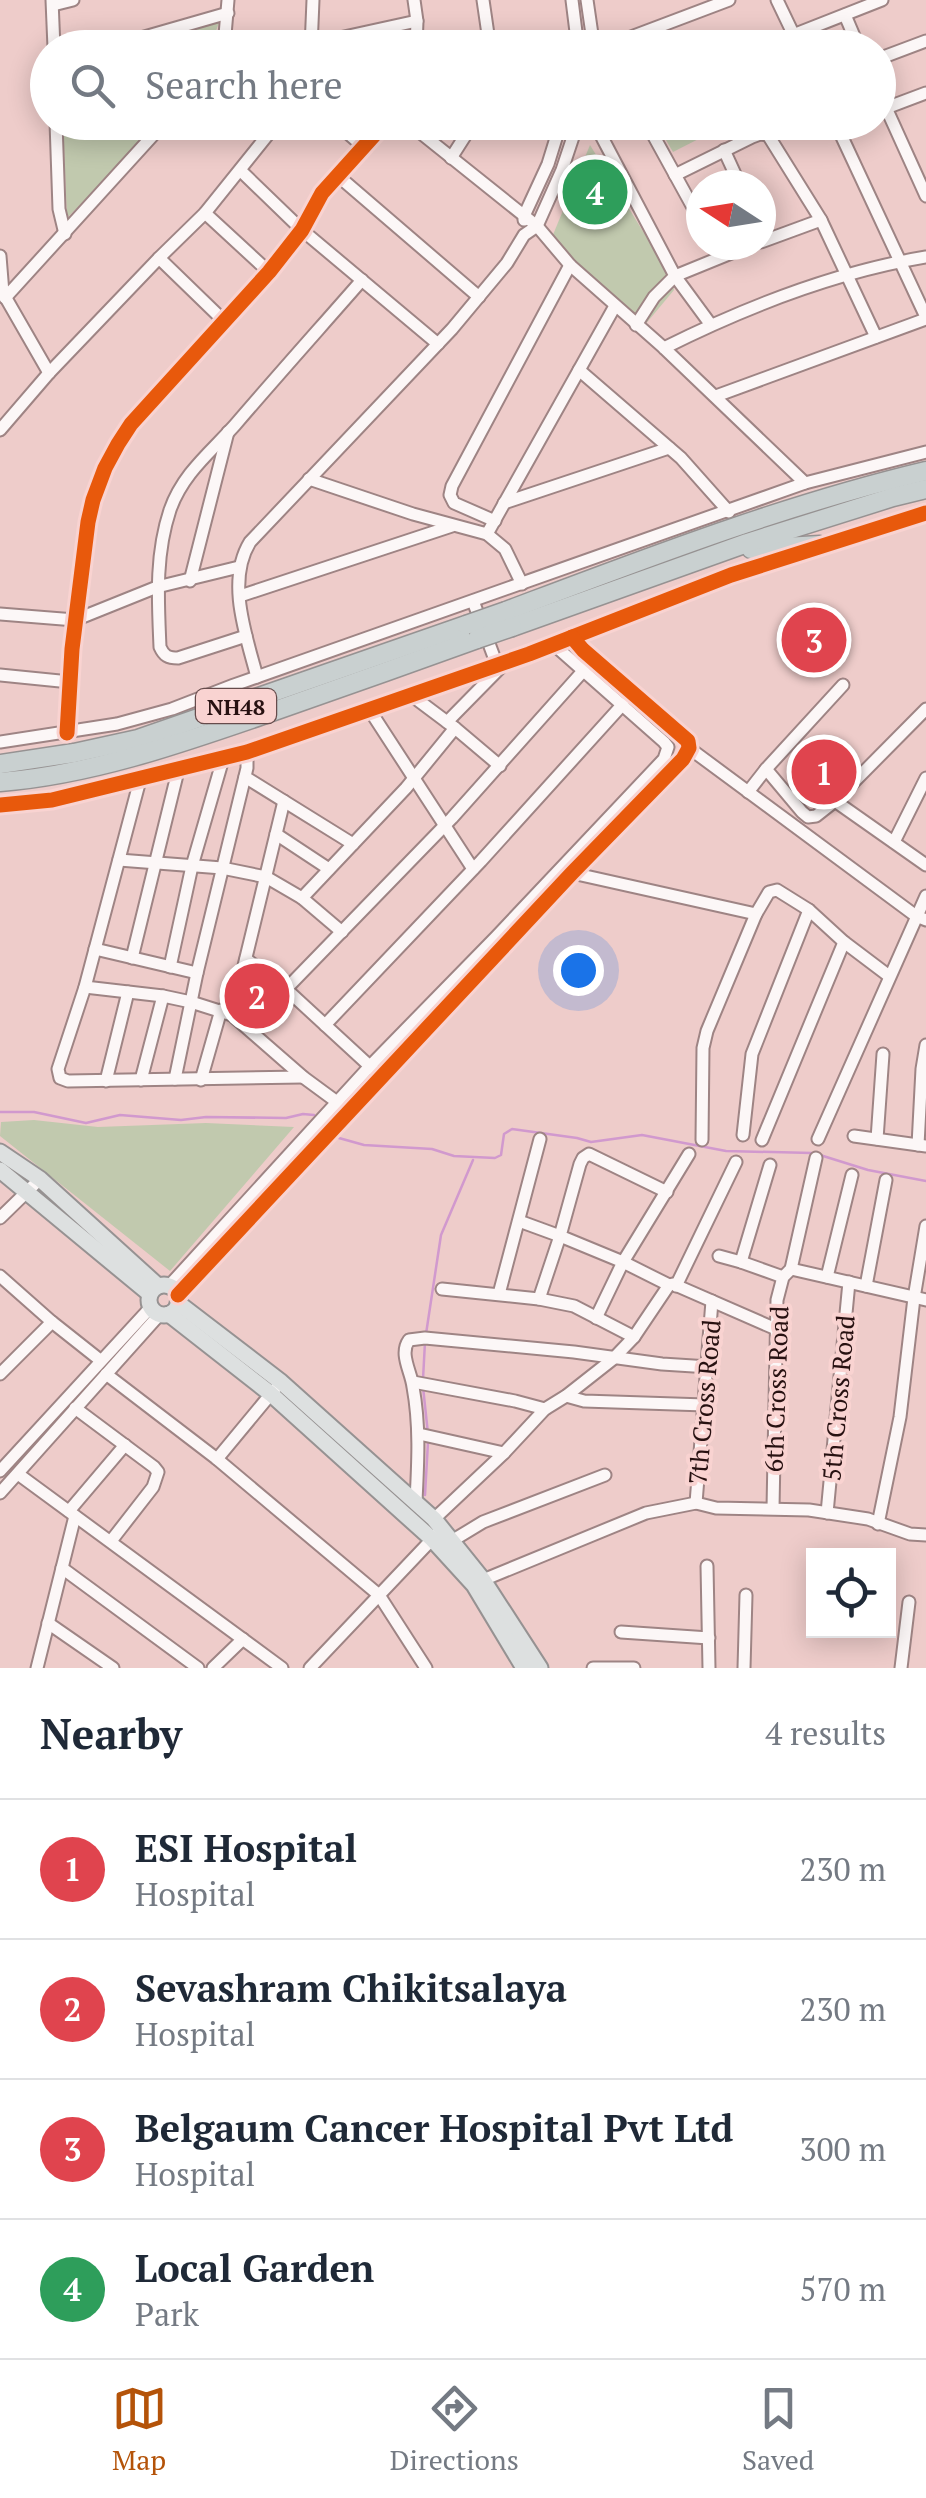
<!DOCTYPE html>
<style>
body{margin:0;font-family:"PT Serif",serif;background:#f6f6f7;color:#1f2937}
.controls{position:absolute;right:30px;bottom:30px;display:grid;overflow:hidden;border-radius:0px;box-shadow:0 5px 25px #0003}
.controls button{width:90px;height:90px;display:grid;place-items:center;padding:0;border:0;border-bottom:2px solid #e0e1e3;background:#fff;color:#1f2937;font:50px sans-serif}
.compass{position:absolute;left:686px;top:170px;width:90px;height:90px;border-radius:50%;background:#fff;box-shadow:0 5px 25px #0003;rotate:282deg}
.you{position:absolute;left:578px;top:970px;width:35px;height:35px;margin:-25px;border:8px solid #fff;border-radius:50%;background:#1a73e8;box-shadow:0 0 0 15px #1a73e833}
.badge{display:grid;place-items:center;width:65px;height:65px;border-radius:50%;background:#b45309;color:#fff;font-size:32px;font-weight:700}
.pin{position:absolute;translate:-50% -50%;border:5px solid #fff;box-shadow:0 2px 10px #0006}
.list{margin:0;padding:0;list-style:none}
h2{display:flex;justify-content:space-between;align-items:center;height:130px;margin:0;padding:0 40px;font-size:42px}
h2 small{font-size:32px;font-weight:400;color:#747a83}
.list li{display:grid;grid-template-columns:65px 1fr auto;gap:30px;align-items:center;box-sizing:border-box;height:140px;padding:0 40px;border-top:2px solid #e0e1e3}
.list b{display:block;font-size:38px;white-space:nowrap}
.list p{margin:0;font-size:32px;white-space:nowrap;color:#747a83}
.list em{font-size:32px;font-style:normal;color:#747a83}
.icon{flex:none;width:55px;height:55px;fill:none;stroke:currentColor;stroke-width:2;stroke-linecap:round;stroke-linejoin:round}
.map{position:relative;flex:none;width:926px;height:1668px;overflow:hidden}
.search{position:absolute;background:#fff;box-shadow:0 5px 25px #0003;left:30px;right:30px;top:30px;height:110px;display:flex;align-items:center;gap:25px;box-sizing:border-box;padding:0 35px;border-radius:55px;color:#747a83;font-size:38px}
.sheet{height:690px;background:#fff}
nav{display:flex;justify-content:space-around;align-items:center;box-sizing:border-box;height:140px;border-top:2px solid #e0e1e3;background:#fff;font-size:28px;color:#747a83}
nav a{display:grid;justify-items:center;gap:5px}
nav .on{color:#b45309}
.map>svg:first-child{display:block}
.green{fill:#c1c9ae}
.lines{fill:none;stroke-linecap:round;stroke-linejoin:round}
.stream{stroke:#d199ce;stroke-width:2.5}
.minor-casing{stroke:#9e8484;stroke-width:15}
.major-casing{stroke:#969292;stroke-width:19}
.highway-casing{stroke:#969292;stroke-width:21}
.minor{stroke:#fcf7f7;stroke-width:11}
.major{stroke:#dde0e0;stroke-width:15}
.highway{stroke:#c9d0d0;stroke-width:18}
.highway-bridge-casing{stroke:#969292;stroke-width:21;stroke-linecap:butt}
.highway-bridge{stroke:#c9d0d0;stroke-width:18}
.cycleway-casing{stroke:#f9d3d1;stroke-width:21}
.cycleway{stroke:#e8590c;stroke-width:15}
.labels{text-anchor:middle;dominant-baseline:central;stroke-width:8;stroke-linejoin:round;paint-order:stroke}
.shield{fill:#f9d3d1;stroke:#664b4b;stroke-width:2.5}
.shield-label{font-size:22px;font-weight:bold;fill:#271111}
.street-label{font-size:25px;fill:#271111;stroke:#f9d3d1}
</style>
<div class="map">
<svg width="926" height="1668" viewBox="0 0 926 1668">
<rect width="100%" height="100%" fill="#eeccca"/>
<g class="green">
<path d="M220 20 210 47H133Z"/>
<path d="M63 122 160 123 67 218Z"/>
<path d="M656 123H730L673 152Z"/>
<path d="M590 145 671 277 674 290 644 326 550 242Z"/>
<path d="M34 1120 98 1127 206 1123 294 1127 170 1271 0 1136 1 1122Z"/>
</g>
<g class="lines">
<g class="stream">
<path d="M0 1112H34L86 1123 120 1115 181 1120 206 1117 286 1118 303 1114 314 1115"/>
<path d="M339 1138 364 1145 432 1149 454 1156 495 1158 501 1155 504 1134 512 1129 577 1138 591 1142 642 1135 726 1151 812 1153"/>
<path d="M820 1155 868 1170 926 1181"/>
<path d="M426 1334 441 1235 473 1160"/>
<path d="M423 1379 425 1342"/>
<path d="M423 1387 428 1434"/>
<path d="M425 1495 428 1442"/>
</g>
<g class="minor-casing">
<g id="minor">
<path d="M52 0 54 48"/>
<path d="M414 0 417 21 416 48"/>
<path d="M483 0 490 48"/>
<path d="M572 0 578 48"/>
<path d="M587 0 594 48"/>
<path d="M777 0 800 48"/>
<path d="M53 5 73 0"/>
<path d="M845 15 859 48"/>
<path d="M312 44 417 21"/>
<path d="M106 48 228 13"/>
<path d="M221 48 225 35 228 0"/>
<path d="M311 48 313 0"/>
<path d="M602 48 729 0"/>
<path d="M760 48 882 0"/>
<path d="M878 59 926 41"/>
<path d="M878 90 926 196"/>
<path d="M886 108 926 93"/>
<path d="M56 122 59 209 65 234"/>
<path d="M335 122 365 148"/>
<path d="M407 122 537 226 570 265 664 348 805 483"/>
<path d="M594 122 675 276 654 297 636 325"/>
<path d="M646 122 701 222"/>
<path d="M835 122 926 317"/>
<path d="M724 150 740 185"/>
<path d="M451 158 474 122"/>
<path d="M241 171 302 230 438 344"/>
<path d="M337 175 479 297"/>
<path d="M675 175 752 137 760 134 768 135 821 220 876 337"/>
<path d="M205 213 269 272"/>
<path d="M524 220V216L548 164 561 122"/>
<path d="M761 242 821 220"/>
<path d="M0 256 3 293 49 373"/>
<path d="M159 258 225 322"/>
<path d="M5 298 165 122"/>
<path d="M711 325 675 276 751 245"/>
<path d="M664 348C746 307 835 272 926 257"/>
<path d="M579 370 681 458 729 512"/>
<path d="M716 396 926 319"/>
<path d="M0 430 49 373 159 258 205 213 278 122"/>
<path d="M309 479 413 514 487 534 505 549 522 584"/>
<path d="M504 503 669 448"/>
<path d="M495 521 454 503 450 495 452 486 570 265"/>
<path d="M487 534 615 306"/>
<path d="M190 581 228 432"/>
<path d="M240 596 452 526"/>
<path d="M473 601 497 665"/>
<path d="M0 614 75 620 157 587 239 567"/>
<path d="M246 636 178 658C168 658 164 656 160 647 158 600 155 555 170 510 183 473 211 452 235 425 277 376 320 328 362 280"/>
<path d="M0 675 70 682"/>
<path d="M257 677C246 635 226 581 250 542L452 329 507 263 524 235 537 226 562 170 578 122"/>
<path d="M411 695 455 728 500 766"/>
<path d="M369 709 473 869"/>
<path d="M447 722 504 664"/>
<path d="M67 733 72 649 88 522 93 500 105 468 118 444 131 424 269 272 302 230 322 193 386 122"/>
<path d="M0 742 117 724 172 709 234 685 805 483 926 452"/>
<path d="M689 748 916 916 926 920"/>
<path d="M766 769 802 812 808 817 816 816 835 801 926 709"/>
<path d="M245 777 353 844"/>
<path d="M140 780 85 987 58 1069 60 1078 68 1081 303 1077"/>
<path d="M748 792 766 769 843 685"/>
<path d="M835 801 926 865"/>
<path d="M0 805 52 800 247 752 529 654 731 575 926 513"/>
<path d="M276 834 329 869"/>
<path d="M894 842 926 778"/>
<path d="M119 860 222 868 266 877 302 898 406 788 455 728"/>
<path d="M572 873 756 914"/>
<path d="M302 898 342 932"/>
<path d="M95 949 197 973"/>
<path d="M132 958 178 771"/>
<path d="M246 959 286 989"/>
<path d="M170 967 192 866 223 759"/>
<path d="M85 987 163 996 191 1002 232 1015 303 1077 337 1102"/>
<path d="M232 1015 284 801"/>
<path d="M325 1025 481 861 623 704"/>
<path d="M374 1070 286 989 452 818 584 670"/>
<path d="M175 1079 197 973 247 768V752"/>
<path d="M141 1080 163 996"/>
<path d="M201 1080 221 1010"/>
<path d="M106 1081 128 992"/>
<path d="M743 1135 752 1054 809 910"/>
<path d="M854 1136 926 1146"/>
<path d="M818 1139 926 896"/>
<path d="M877 1139 883 1054"/>
<path d="M702 1140 703 1048 707 1031 756 914 769 892 777 890 809 910 844 942 889 976"/>
<path d="M762 1140 844 942"/>
<path d="M918 1145 922 1069 926 1045"/>
<path d="M667 1192 589 1154 583 1158 580 1164 560 1236 623 1262 669 1285"/>
<path d="M0 1218 40 1179"/>
<path d="M519 1221 560 1236 539 1299 574 1306 634 1337"/>
<path d="M719 1256 741 1262 770 1165"/>
<path d="M741 1262 783 1277"/>
<path d="M791 1269 926 1300"/>
<path d="M0 1276 52 1322 0 1374"/>
<path d="M827 1277 852 1175"/>
<path d="M169 1286 370 1066 496 937 664 759 668 747 664 742 553 644"/>
<path d="M676 1286 736 1162"/>
<path d="M866 1286 886 1180"/>
<path d="M442 1289 539 1299"/>
<path d="M499 1294 540 1139"/>
<path d="M178 1295 572 873 683 759 689 748 688 741 583 650 572 637"/>
<path d="M596 1318 623 1262 689 1154"/>
<path d="M52 1322 100 1360"/>
<path d="M106 1374 217 1459 379 1595 426 1668"/>
<path d="M413 1382 515 1401 545 1409"/>
<path d="M566 1396 584 1401 705 1405"/>
<path d="M75 1408 154 1467 158 1472 153 1487 111 1541"/>
<path d="M419 1434 504 1453"/>
<path d="M217 1459 275 1389"/>
<path d="M0 1471 151 1307"/>
<path d="M18 1474 282 1668"/>
<path d="M0 1493 160 1314"/>
<path d="M416 1501C418 1462 420 1425 413 1387 411 1371 399 1354 409 1340L425 1338 574 1352 662 1364 709 1367"/>
<path d="M696 1503 712 1301"/>
<path d="M773 1508 777 1300 783 1277 791 1269 816 1158"/>
<path d="M69 1511 125 1445"/>
<path d="M827 1513 849 1282"/>
<path d="M434 1519 504 1453 545 1409 566 1396 613 1359 634 1337 669 1285 673 1284 776 1329"/>
<path d="M878 1524 900 1417 914 1298 926 1226"/>
<path d="M450 1542 483 1522 605 1475"/>
<path d="M707 1566 709 1668"/>
<path d="M62 1568 198 1668"/>
<path d="M483 1580 646 1513 696 1503 716 1508 809 1510 868 1519 910 1534 926 1535"/>
<path d="M48 1623 113 1668"/>
<path d="M621 1632 709 1638"/>
<path d="M37 1668 75 1516"/>
<path d="M213 1668 243 1639"/>
<path d="M310 1668 438 1533"/>
<path d="M593 1668H634"/>
<path d="M744 1668 746 1595"/>
<path d="M901 1668 909 1602"/>
</g>
</g>
<g class="major-casing">
<g id="major">
<path d="M0 1152 40 1179 158 1286"/>
<path d="M0 1170 150 1294"/>
<circle cx="164" cy="1300" r="15"/>
<path d="M178 1303 281 1382 434 1519 483 1580 540 1668"/>
<path d="M169 1314 271 1394 432 1539 474 1585 524 1668"/>
</g>
</g>
<g class="highway-casing">
<g id="highway">
<path d="M751 549 820 545"/>
<path d="M506 611C644 559 783 505 926 471"/>
<path d="M512 627 747 543 893 497 926 489"/>
<path d="M0 764 74 753 138 739 466 625"/>
<path d="M0 782C89 775 176 745 260 716 332 691 405 665 477 639"/>
</g>
</g>
<use href="#minor" class="minor"/>
<use href="#major" class="major"/>
<use href="#highway" class="highway"/>
<g class="highway-bridge-casing">
<g id="highway-bridge">
<path d="M466 625 506 611"/>
<path d="M477 639 512 627"/>
</g>
</g>
<use href="#highway-bridge" class="highway-bridge"/>
<g class="cycleway-casing">
<g id="cycleway">
<path d="M67 733 72 649 88 522 93 500 105 468 118 444 131 424 269 272 302 230 322 193 386 122"/>
<path d="M0 805 52 800 247 752 529 654 731 575 926 513"/>
<path d="M178 1295 572 873 683 759 689 748 688 741 583 650 572 637"/>
</g>
</g>
<use href="#cycleway" class="cycleway"/>
</g>
<g class="labels">
<rect class="shield" x="196" y="689" width="80" height="34" rx="8"/>
<g class="shield-label">
<text x="236" y="706">NH48</text>
</g>
<g class="street-label">
<text transform="translate(776 1389) rotate(-88)">6th Cross Road</text>
<text transform="translate(838 1398) rotate(-85)">5th Cross Road</text>
<text transform="translate(704 1402) rotate(-85)">7th Cross Road</text>
</g>
</g>
</svg>
<div class="controls">
<button><svg class="icon" aria-label="locate" viewBox="0 0 24 24"><circle cx="12" cy="12" r="6"/><path d="M12 2v4M12 18v4M2 12h4M18 12h4"/></svg></button>
</div>
<svg class="compass" viewBox="-18 -18 36 36"><path d="M0-13l5 13h-10z" fill="#e53935"/><path d="M0 13l5-13h-10z" fill="#747a83"/></svg>
<div class="you"></div>
<div class="pin badge" style="left:824px;top:772px;background:#e0444e">1</div>
<div class="pin badge" style="left:257px;top:996px;background:#e0444e">2</div>
<div class="pin badge" style="left:814px;top:640px;background:#e0444e">3</div>
<div class="pin badge" style="left:595px;top:192px;background:#2e9e5b">4</div>
<div class="search"><svg class="icon" aria-label="search" viewBox="0 0 24 24"><circle cx="10" cy="10" r="6"/><path d="M15 15l6 6"/></svg>Search here</div>
</div>
<section class="sheet">
<h2>Nearby<small>4 results</small></h2>
<ul class="list">
<li><span class="badge" style="background:#e0444e">1</span><div><b>ESI Hospital</b><p>Hospital</p></div><em>230 m</em></li>
<li><span class="badge" style="background:#e0444e">2</span><div><b>Sevashram Chikitsalaya</b><p>Hospital</p></div><em>230 m</em></li>
<li><span class="badge" style="background:#e0444e">3</span><div><b>Belgaum Cancer Hospital Pvt Ltd</b><p>Hospital</p></div><em>300 m</em></li>
<li><span class="badge" style="background:#2e9e5b">4</span><div><b>Local Garden</b><p>Park</p></div><em>570 m</em></li>
</ul>
</section>
<nav>
<a class="on"><svg class="icon" aria-label="map" viewBox="0 0 24 24"><path d="M3 6l6-2 6 2 6-2v14l-6 2-6-2-6 2zM9 4v14M15 6v14"/></svg>Map</a>
<a><svg class="icon" aria-label="directions" viewBox="0 0 24 24"><path d="M12 3l9 9-9 9-9-9zM9 14v-3h6M13 9l2 2-2 2"/></svg>Directions</a>
<a><svg class="icon" aria-label="saved" viewBox="0 0 24 24"><path d="M7 4h10v16l-5-4-5 4z"/></svg>Saved</a>
</nav>
